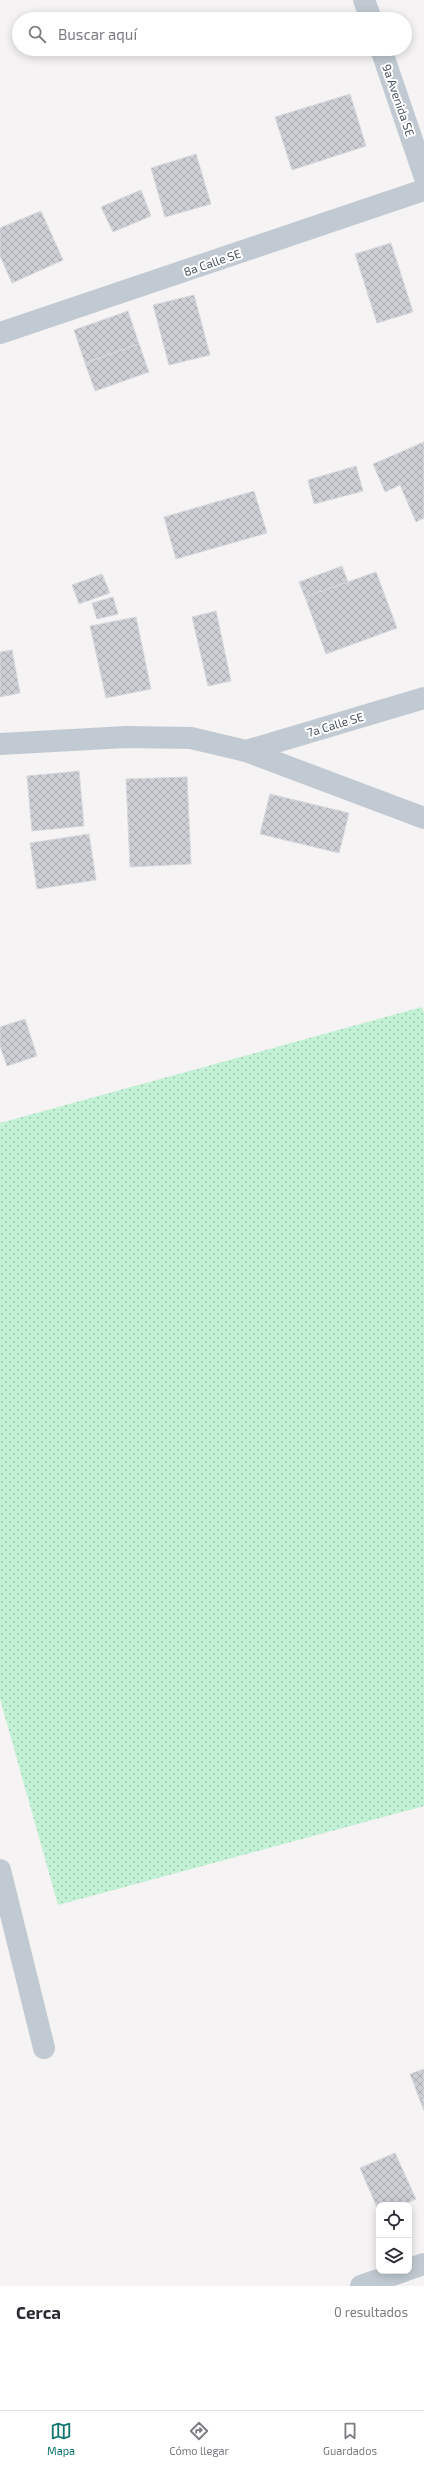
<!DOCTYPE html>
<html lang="es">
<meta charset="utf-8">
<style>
body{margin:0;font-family:"Exo 2",sans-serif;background:#f7f7f7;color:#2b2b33}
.controls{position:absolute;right:12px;bottom:12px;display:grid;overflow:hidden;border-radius:8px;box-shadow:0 2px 10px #0003}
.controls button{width:36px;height:36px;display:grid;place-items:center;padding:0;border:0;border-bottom:1px solid #e1e1e2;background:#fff;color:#2b2b33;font:20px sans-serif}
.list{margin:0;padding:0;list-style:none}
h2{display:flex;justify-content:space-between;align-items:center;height:52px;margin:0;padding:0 16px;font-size:17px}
h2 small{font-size:13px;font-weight:400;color:#7c7c81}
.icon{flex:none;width:22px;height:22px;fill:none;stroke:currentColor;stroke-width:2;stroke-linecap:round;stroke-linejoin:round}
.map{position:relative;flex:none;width:424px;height:2286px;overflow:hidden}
.search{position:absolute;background:#fff;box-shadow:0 2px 10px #0003;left:12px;right:12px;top:12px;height:44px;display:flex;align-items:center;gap:10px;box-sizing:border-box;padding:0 14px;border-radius:22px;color:#7c7c81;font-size:15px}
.sheet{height:124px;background:#fff}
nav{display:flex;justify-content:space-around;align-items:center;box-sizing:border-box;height:56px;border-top:1px solid #e1e1e2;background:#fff;font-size:11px;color:#7c7c81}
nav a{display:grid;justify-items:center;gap:2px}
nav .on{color:#0f766e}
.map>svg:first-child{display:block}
.park{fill:url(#park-dots)}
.building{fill:url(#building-cross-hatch);stroke:#d7d9de}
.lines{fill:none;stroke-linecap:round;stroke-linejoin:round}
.minor{stroke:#c1cad2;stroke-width:22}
.labels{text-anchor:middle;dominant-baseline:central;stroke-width:4;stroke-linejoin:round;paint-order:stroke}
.street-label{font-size:12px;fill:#4a5661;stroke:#fff}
</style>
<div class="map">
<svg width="424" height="2286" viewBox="0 0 424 2286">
<defs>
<pattern id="park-dots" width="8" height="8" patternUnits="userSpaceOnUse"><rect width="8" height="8" fill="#c3f1d5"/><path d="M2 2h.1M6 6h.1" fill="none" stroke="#a0c6b0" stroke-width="1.8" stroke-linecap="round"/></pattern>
<pattern id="building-cross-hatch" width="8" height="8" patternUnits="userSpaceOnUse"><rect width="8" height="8" fill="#cdcfd5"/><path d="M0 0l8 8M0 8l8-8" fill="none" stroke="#a8abb0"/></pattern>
</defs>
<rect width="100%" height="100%" fill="#f5f3f3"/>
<path class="park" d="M422 1007 424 1013V1806L58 1905 0 1699V1123Z"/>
<g class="building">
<path d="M350 94 366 146 292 170 275 117Z"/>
<path d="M196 154 211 204 165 217 151 168Z"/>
<path d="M141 190 151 216 113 232 101 207Z"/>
<path d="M41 211 63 260 12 283 0 256V228Z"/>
<path d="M391 243 413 312 377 323 355 254Z"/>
<path d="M194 295 210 355 169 365 153 305Z"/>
<path d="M128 311 139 344 85 363 74 330Z"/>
<path d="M139 344 149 372 95 391 85 363Z"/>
<path d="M424 442V518L416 522 400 485 385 492 373 464Z"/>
<path d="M356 466 363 491 314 504 308 480Z"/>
<path d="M254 491 267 533 176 559 164 517Z"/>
<path d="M342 566 348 582 305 597 299 582Z"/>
<path d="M376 572 397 628 326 654 305 597Z"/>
<path d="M102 574 110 593 79 604 72 585Z"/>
<path d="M113 597 118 614 97 619 92 603Z"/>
<path d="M216 611 231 681 208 686 192 617Z"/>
<path d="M136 617 151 689 106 698 90 626Z"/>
<path d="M12 650 20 693 0 697V652Z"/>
<path d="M79 771 84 826 32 831 27 776Z"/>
<path d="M187 777 191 864 130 867 126 779Z"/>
<path d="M270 794 349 813 339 853 260 834Z"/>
<path d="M89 834 96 880 37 889 30 843Z"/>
<path d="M25 1019 37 1056 7 1066 0 1046V1027Z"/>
<path d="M424 2069V2111L410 2074Z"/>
<path d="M395 2153 416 2199 403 2205H379V2212L360 2168Z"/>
</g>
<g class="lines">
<g class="minor">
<path d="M364 0 371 19"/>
<path d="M381 49 424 175"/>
<path d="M0 333 424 190"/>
<path d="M0 744 126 737 191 738 246 751 424 818"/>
<path d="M246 751 424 698"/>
<path d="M0 1870 44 2048"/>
<path d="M409 2269 424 2264"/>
<path d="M361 2286 404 2271"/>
</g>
</g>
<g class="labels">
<g class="street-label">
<text transform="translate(399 100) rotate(71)">9a Avenida SE</text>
<text transform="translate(212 262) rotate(-19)">8a Calle SE</text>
<text transform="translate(335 724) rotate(-17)">7a Calle SE</text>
</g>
</g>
</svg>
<div class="controls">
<button><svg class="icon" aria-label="locate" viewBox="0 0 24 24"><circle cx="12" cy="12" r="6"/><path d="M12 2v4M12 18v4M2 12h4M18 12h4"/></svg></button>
<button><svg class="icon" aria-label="layers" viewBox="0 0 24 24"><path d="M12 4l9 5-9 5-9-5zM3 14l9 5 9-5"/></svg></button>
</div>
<div class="search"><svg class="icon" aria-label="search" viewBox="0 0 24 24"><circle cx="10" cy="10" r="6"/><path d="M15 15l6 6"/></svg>Buscar aquí</div>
</div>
<section class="sheet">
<h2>Cerca<small>0 resultados</small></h2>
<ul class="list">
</ul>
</section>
<nav>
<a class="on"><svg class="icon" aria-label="map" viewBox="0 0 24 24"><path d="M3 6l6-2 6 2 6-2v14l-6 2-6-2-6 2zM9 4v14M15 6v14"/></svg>Mapa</a>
<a><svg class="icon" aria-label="directions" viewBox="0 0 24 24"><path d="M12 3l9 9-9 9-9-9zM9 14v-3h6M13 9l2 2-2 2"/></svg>Cómo llegar</a>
<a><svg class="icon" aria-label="saved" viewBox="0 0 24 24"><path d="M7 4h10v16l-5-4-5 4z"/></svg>Guardados</a>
</nav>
